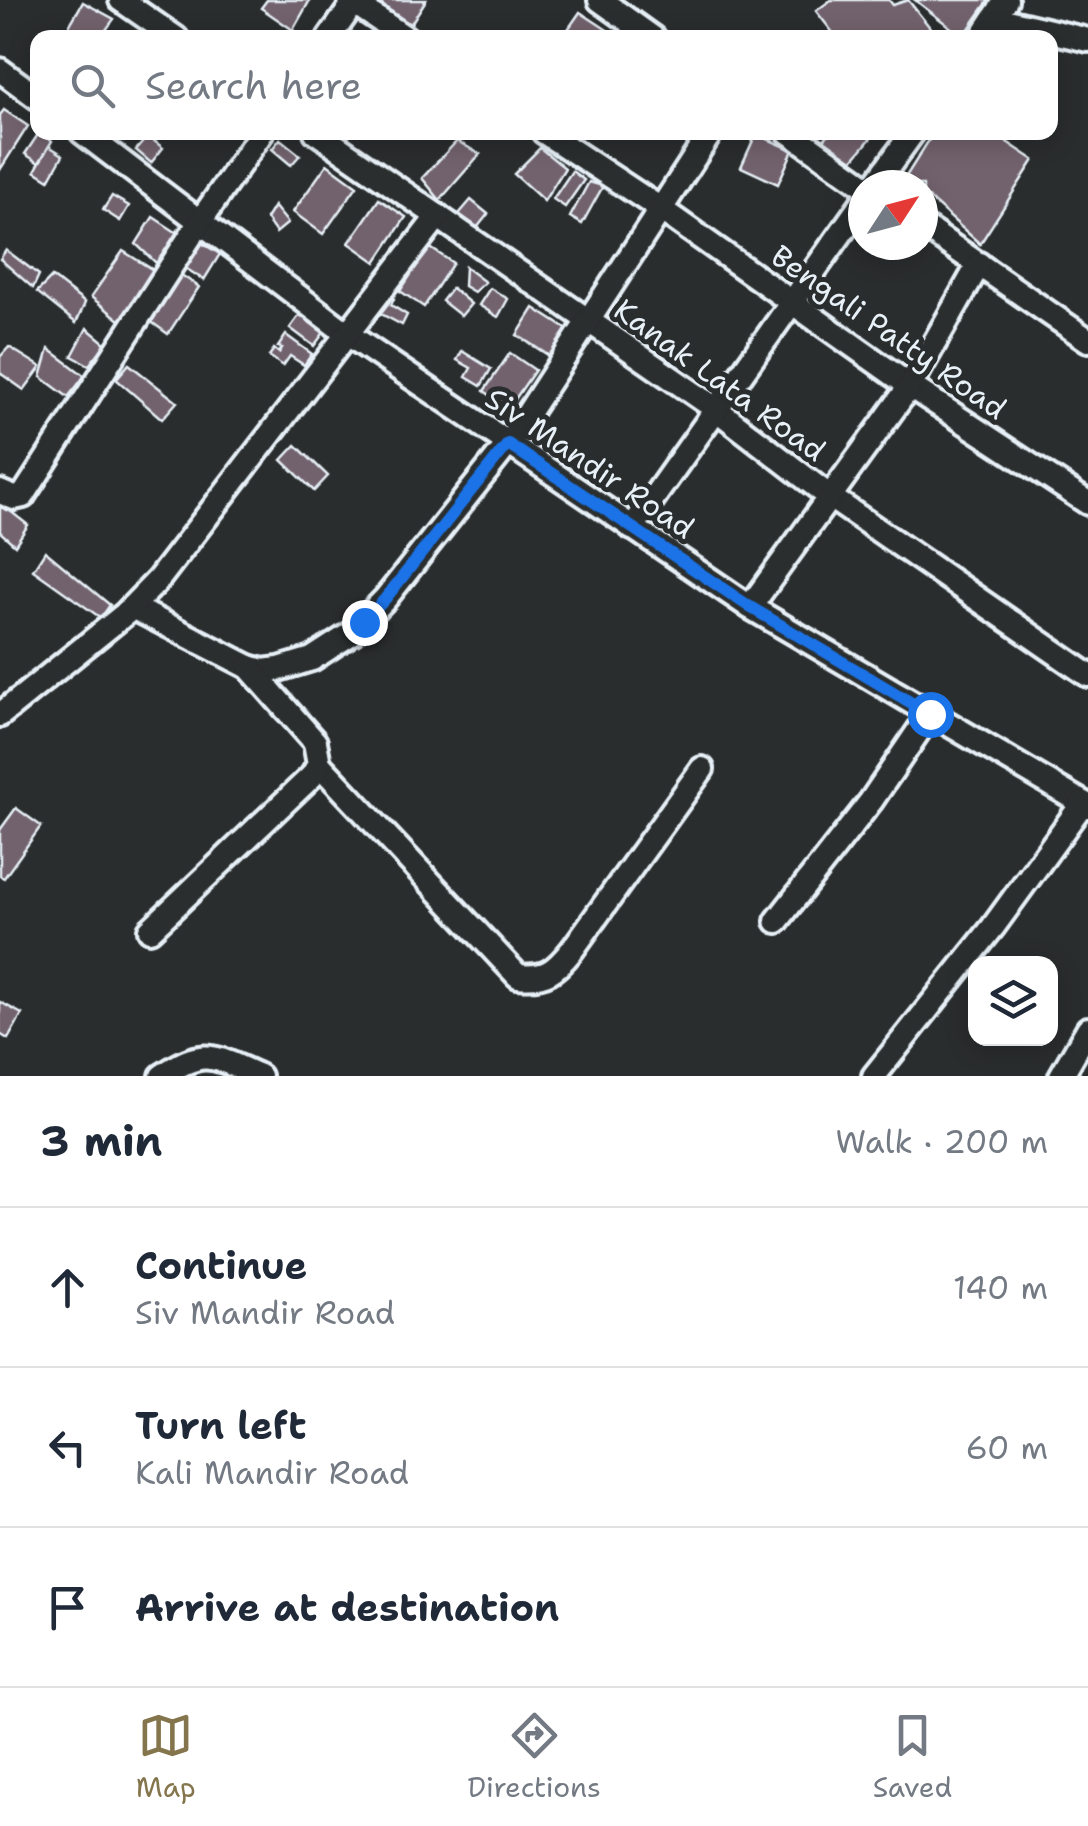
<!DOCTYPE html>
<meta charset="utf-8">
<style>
body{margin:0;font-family:"Shantell Sans",sans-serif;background:#f6f6f7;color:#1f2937}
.controls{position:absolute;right:30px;bottom:30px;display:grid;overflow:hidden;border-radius:20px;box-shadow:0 5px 25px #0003}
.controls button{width:90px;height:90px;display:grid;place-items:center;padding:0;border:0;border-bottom:2px solid #e0e1e3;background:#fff;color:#1f2937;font:50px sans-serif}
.compass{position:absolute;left:848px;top:170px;width:90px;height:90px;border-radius:50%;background:#fff;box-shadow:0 5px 25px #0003;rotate:54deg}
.stop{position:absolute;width:30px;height:30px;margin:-22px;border:8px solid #1a73e8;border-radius:50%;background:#fff}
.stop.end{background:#1a73e8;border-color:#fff;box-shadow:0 2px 10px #0008}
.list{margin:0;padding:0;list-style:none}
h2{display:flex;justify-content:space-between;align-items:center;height:130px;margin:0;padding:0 40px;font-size:42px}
h2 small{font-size:32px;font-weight:400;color:#747a83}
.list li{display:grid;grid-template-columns:65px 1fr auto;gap:30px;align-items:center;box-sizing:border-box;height:160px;padding:0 40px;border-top:2px solid #e0e1e3}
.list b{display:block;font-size:38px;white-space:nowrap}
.list p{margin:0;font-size:32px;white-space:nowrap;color:#747a83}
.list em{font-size:32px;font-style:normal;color:#747a83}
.icon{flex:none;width:55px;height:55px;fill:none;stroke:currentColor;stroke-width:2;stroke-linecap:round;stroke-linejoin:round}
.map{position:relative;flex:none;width:1088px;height:1076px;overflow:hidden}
.search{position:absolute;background:#fff;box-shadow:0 5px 25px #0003;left:30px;right:30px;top:30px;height:110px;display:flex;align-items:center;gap:25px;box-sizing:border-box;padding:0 35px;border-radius:20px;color:#747a83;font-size:38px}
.sheet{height:610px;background:#fff}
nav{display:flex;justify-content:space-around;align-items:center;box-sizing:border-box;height:140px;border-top:2px solid #e0e1e3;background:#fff;font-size:28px;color:#747a83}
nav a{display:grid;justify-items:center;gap:5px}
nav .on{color:#84754c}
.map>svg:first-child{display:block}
.building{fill:#72626d;stroke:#e8f1f8;stroke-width:2.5}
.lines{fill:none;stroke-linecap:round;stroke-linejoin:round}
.street-casing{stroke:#e8f1f8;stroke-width:30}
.street{stroke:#2a2d2e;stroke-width:22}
.route{stroke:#1a73e8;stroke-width:12}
.labels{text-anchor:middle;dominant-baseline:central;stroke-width:10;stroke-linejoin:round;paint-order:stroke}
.street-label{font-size:30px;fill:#e8f1f8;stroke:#2a2d2e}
</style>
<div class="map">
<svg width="1088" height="1076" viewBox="0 0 1088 1076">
<rect width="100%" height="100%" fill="#2a2d2e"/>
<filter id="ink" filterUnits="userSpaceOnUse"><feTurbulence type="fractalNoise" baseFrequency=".01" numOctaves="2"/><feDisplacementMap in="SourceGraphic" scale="20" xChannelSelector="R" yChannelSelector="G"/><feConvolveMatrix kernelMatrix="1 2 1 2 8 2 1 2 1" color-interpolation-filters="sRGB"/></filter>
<g filter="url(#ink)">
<g class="building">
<path d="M267 0H310L293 30 261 8Z"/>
<path d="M370 0H426L407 30 369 4Z"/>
<path d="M831 0H889L893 5 908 0 932 30 921 38H837L816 11Z"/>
<path d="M915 0H989L963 37Z"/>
<path d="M83 2 114 19 100 38H62Z"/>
<path d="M580 12 615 35 613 38H562Z"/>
<path d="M4 110 28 126 0 170V115Z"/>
<path d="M830 132H876L851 162 824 140Z"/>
<path d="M934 132H992L1034 160 980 244 923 193V185H914L905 178Z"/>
<path d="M39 133 52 141 39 163 25 154Z"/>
<path d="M756 134 793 150 778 184 741 167Z"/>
<path d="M148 136 163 148 151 163 136 150Z"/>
<path d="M280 139 300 155 291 165 272 149Z"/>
<path d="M457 141 480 154 440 200 422 178Z"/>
<path d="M49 146 63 155 49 180 35 171Z"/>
<path d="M540 148 565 168 544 201 514 174Z"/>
<path d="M327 164 357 186 323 234 293 212Z"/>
<path d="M572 171 584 180 565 207 553 199Z"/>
<path d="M589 182 603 186 582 224 570 217Z"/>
<path d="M112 196 129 206 120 221 103 210Z"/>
<path d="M379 199 406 217 376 262 349 243Z"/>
<path d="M471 200 488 214 477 228 459 214Z"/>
<path d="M274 206 288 223 276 233 266 219Z"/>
<path d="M153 217 179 234 156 263 136 244Z"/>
<path d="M195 239 220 254 204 280 179 264Z"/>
<path d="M429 247 453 263 424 307 400 291Z"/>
<path d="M6 250 39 275 33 288 0 259Z"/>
<path d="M123 251 153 270 121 321 91 297Z"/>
<path d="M465 267 485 282 474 292 464 286Z"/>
<path d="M174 270 199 287 168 334 143 316Z"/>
<path d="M52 277 85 303 76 323 37 292Z"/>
<path d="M452 288 471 304 461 316 442 301Z"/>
<path d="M490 288 508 299 498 317 479 305Z"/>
<path d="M382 292 394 299 391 305 407 315 402 325 372 309Z"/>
<path d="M534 308 568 330 551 357 517 335Z"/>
<path d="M301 313 325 331 314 346 290 328Z"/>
<path d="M87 328 106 344 89 365 72 356Z"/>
<path d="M286 335 312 354 304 365 290 356 283 366 269 356 274 349 279 353 282 348 278 347Z"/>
<path d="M9 347 41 367 24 390 0 373V357Z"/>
<path d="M49 349 85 376 68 397 41 377Z"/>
<path d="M462 351 491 369 481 386 466 377 471 368 457 360Z"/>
<path d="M510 353 535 370 509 408 484 391Z"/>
<path d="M129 364 177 402 162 419 116 379Z"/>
<path d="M296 445 328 476 314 491 282 460Z"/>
<path d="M0 503 28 525 15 545 0 532Z"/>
<path d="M45 551 110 605 101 618 33 570Z"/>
<path d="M16 808 41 826 4 878 0 876V830Z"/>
<path d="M0 1002 22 1014 8 1039 0 1034Z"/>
</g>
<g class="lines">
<g class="street-casing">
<g id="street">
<path d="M121 0 176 38"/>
<path d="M350 0 406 38"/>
<path d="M600 0 653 38"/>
<path d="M995 18 1088 40"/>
<path d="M329 38 356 0"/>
<path d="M981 38 1006 0"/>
<path d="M0 70 38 98"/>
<path d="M82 132 349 335 750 607 1088 806"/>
<path d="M316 132 716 409 830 497 1088 675"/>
<path d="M544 132 659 208 910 386 1088 503"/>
<path d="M789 132 864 185"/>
<path d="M875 185 913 132"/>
<path d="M923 226 1088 340"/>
<path d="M0 492 14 498 23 496 201 220 262 132"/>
<path d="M632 528 863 202"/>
<path d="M132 607 249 667 263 671 279 669 312 659 352 633 385 599 508 444 711 132"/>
<path d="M750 607 910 386 979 264"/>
<path d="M0 715 125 614 158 580 438 216"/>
<path d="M319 764 518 976C546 979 555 971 572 950L702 769"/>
<path d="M777 921 871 801 930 714"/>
<path d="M150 930 312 776 319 764 315 742 249 667"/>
<path d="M162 1076C206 1046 214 1057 259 1076"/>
<path d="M874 1076 993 927 1083 803"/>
<path d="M1061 1076 1088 1029"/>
</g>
</g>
<use href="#street" class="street"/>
</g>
</g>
<g class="lines" filter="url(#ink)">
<path class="route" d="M364 622 385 599 508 444 750 607 930 714"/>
</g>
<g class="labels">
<g class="street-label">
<text transform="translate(889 332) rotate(35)">Bengali Patty Road</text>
<text transform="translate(720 380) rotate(36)">Kanak Lata Road</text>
<text transform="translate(590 463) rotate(34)">Siv Mandir Road</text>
</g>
</g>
</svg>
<div class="controls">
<button><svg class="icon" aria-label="layers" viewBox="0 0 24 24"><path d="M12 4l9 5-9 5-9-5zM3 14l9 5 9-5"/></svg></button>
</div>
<svg class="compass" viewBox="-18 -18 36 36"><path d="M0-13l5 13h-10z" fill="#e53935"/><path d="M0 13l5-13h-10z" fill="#747a83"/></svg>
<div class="stop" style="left:930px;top:714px"></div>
<div class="stop end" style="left:364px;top:622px"></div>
<div class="search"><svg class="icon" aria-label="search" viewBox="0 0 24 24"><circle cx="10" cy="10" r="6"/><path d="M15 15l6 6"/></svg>Search here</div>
</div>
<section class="sheet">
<h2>3 min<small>Walk · 200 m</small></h2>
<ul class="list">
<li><svg class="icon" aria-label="ahead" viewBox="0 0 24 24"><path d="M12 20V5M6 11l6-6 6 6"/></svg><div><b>Continue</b><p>Siv Mandir Road</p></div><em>140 m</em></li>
<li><svg class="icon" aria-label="left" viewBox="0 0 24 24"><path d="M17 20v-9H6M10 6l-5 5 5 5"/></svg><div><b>Turn left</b><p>Kali Mandir Road</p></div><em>60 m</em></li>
<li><svg class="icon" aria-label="arrive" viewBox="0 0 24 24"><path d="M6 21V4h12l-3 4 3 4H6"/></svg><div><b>Arrive at destination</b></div></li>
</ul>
</section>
<nav>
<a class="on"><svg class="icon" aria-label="map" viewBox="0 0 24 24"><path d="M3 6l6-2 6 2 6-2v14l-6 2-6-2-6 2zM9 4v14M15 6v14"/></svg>Map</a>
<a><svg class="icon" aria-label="directions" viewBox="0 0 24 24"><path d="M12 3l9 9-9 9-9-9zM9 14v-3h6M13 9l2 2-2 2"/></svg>Directions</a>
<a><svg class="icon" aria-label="saved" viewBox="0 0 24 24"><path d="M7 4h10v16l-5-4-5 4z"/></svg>Saved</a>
</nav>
